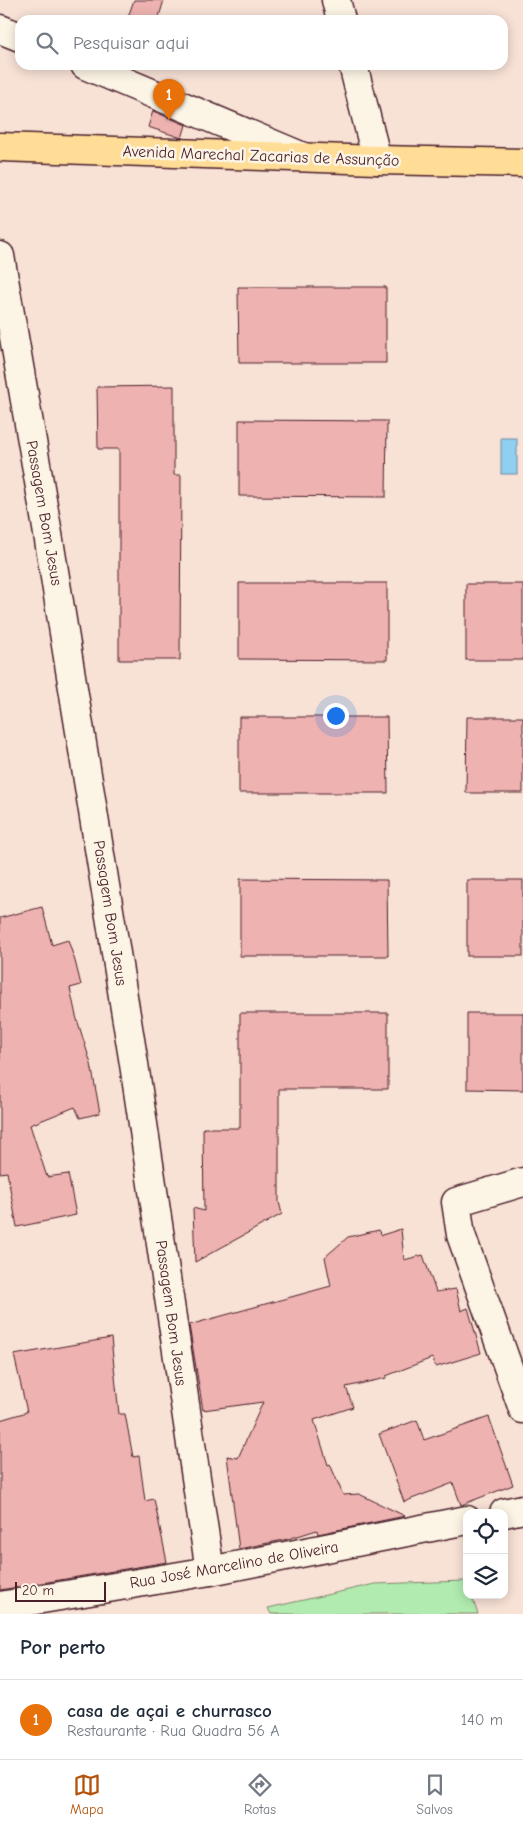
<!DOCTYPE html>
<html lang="pt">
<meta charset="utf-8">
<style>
body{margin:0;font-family:"Comic Neue",sans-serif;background:#f2f2f3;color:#1f2937}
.controls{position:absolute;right:15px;bottom:15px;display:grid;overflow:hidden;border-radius:10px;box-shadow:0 2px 12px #0003}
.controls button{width:45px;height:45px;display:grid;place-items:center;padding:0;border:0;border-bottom:1px solid #e0e1e3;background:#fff;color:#1f2937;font:25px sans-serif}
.scale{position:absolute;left:15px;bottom:12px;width:91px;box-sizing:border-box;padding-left:5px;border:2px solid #4a1f2b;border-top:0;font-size:14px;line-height:18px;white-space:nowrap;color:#4a1f2b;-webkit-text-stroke:4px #fcf5e5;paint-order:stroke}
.you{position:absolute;left:335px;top:715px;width:18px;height:18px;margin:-12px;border:4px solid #fff;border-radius:50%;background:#1a73e8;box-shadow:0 0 0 8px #1a73e833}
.badge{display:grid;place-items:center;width:32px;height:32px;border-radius:50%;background:#b45309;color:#fff;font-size:16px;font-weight:700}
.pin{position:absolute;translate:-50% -41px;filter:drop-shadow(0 1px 2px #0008)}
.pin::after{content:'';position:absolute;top:26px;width:18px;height:15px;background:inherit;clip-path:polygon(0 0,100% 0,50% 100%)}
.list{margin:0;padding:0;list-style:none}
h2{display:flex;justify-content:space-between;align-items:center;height:65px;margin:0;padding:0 20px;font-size:21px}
h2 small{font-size:16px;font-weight:400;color:#747a83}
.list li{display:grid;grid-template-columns:32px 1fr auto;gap:15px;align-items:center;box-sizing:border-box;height:80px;padding:0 20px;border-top:1px solid #e0e1e3}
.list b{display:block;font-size:19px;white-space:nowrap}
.list p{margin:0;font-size:16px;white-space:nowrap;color:#747a83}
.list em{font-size:16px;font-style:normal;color:#747a83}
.icon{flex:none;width:28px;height:28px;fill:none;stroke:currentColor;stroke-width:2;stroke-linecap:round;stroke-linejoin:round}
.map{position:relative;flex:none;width:523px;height:1614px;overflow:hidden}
.search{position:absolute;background:#fff;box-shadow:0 2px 12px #0003;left:15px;right:15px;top:15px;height:55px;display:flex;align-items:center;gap:12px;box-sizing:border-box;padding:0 18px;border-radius:15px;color:#747a83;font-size:19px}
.sheet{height:145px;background:#fff}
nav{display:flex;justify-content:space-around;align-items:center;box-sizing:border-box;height:70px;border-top:1px solid #e0e1e3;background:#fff;font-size:14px;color:#747a83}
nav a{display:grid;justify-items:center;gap:2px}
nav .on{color:#b45309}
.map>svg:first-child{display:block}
.green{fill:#b1ebaf;stroke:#7e856d}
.water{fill:#8fd0f0;stroke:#7389a1}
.building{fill:#eeb3b1;stroke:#4a1f2b}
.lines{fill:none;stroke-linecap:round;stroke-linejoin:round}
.minor-casing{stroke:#4a1f2b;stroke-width:31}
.major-casing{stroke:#4a1f2b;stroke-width:31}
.minor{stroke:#fcf5e5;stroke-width:28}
.major{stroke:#ffdd96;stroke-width:28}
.labels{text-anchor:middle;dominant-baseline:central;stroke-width:5;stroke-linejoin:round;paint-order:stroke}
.street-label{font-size:16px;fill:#4a1f2b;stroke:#fcf5e5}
</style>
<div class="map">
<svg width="523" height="1614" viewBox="0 0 523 1614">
<rect width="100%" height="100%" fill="#f8e1d5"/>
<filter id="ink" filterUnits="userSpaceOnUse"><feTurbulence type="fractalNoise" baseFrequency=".02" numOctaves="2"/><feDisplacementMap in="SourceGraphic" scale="10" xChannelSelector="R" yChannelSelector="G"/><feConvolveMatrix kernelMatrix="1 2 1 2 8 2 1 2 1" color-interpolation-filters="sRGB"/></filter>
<g filter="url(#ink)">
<path class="green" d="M465 1581 467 1595H471L478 1614H271L268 1608 375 1584Z"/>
<rect class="water" x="501" y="438" width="16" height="36"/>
<g class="building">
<path d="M134 0H164L158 20H127Z"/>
<path d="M153 111 186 125 182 138 148 127Z"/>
<path d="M238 287H386V363H239Z"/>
<path d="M174 386V475H181L180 660H119V449H98L97 387Z"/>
<path d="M239 420 387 421 386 497 239 496Z"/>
<path d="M239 583H387V660L239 659Z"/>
<rect x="466" y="584" width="57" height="76"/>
<path d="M239 717H387L388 793H239Z"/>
<path d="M467 717H523V793H466Z"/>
<path d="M240 879 387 880 388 956H240Z"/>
<rect x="467" y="880" width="56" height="76"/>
<path d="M42 907 52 945 68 940 75 961 81 985 70 988 76 1016 91 1064 100 1113 80 1118 75 1107 30 1125 47 1177 68 1174 76 1215 17 1227 7 1172 0 1173V918Z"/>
<path d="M240 1013H388V1089H279V1202L282 1214 195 1262 193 1208 204 1211 203 1128H240Z"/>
<path d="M467 1013H523V1090L467 1089Z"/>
<path d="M401 1229 404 1260 423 1255 436 1292 456 1289 461 1311 468 1308 481 1353 436 1367 432 1358 386 1376V1378L346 1387 353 1407 314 1420 328 1465 330 1464 343 1495 359 1494 405 1516 318 1534 317 1530 288 1539 239 1549 227 1456 238 1458 263 1402 203 1410 189 1325 331 1286 325 1257 348 1237 379 1230 382 1235Z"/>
<path d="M111 1338 119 1414H125L133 1457 139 1456 145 1501 154 1499 167 1562 0 1590V1420L27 1412 14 1355Z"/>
<path d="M489 1417 513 1485 461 1505 453 1483 404 1502 379 1434 417 1420 424 1440Z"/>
</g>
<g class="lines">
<g class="minor-casing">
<g id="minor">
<path d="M336 0 341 20"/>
<path d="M0 29 20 37"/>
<path d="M85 65 303 157"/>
<path d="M353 65 377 160"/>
<path d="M0 256 47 528 134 1064 210 1571"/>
<path d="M523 1182 456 1202 461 1235 523 1409"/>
<path d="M504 1513 523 1509"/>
<path d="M0 1606 210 1571 467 1520"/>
</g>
</g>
<g class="major-casing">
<path id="major" d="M0 147 377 160 523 163"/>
</g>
<use href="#minor" class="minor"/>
<use href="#major" class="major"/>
</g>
</g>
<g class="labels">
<g class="street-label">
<text transform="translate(261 156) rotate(2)">Avenida Marechal Zacarias de Assunção</text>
<text transform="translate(44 513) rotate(80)">Passagem Bom Jesus</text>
<text transform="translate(110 913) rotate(81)">Passagem Bom Jesus</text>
<text transform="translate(171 1313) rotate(82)">Passagem Bom Jesus</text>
<text transform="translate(234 1565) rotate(-10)">Rua José Marcelino de Oliveira</text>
</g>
</g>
</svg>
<div class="controls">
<button><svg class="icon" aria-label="locate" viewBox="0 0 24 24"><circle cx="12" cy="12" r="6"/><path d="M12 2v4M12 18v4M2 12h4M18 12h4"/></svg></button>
<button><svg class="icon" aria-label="layers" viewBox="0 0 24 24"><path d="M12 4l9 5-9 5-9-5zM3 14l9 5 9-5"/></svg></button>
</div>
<div class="scale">20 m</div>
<div class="you"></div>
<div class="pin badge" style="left:169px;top:120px;background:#e8710a">1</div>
<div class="search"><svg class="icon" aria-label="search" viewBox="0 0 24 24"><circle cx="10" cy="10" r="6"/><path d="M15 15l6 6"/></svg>Pesquisar aqui</div>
</div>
<section class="sheet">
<h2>Por perto<small></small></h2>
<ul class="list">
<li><span class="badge" style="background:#e8710a">1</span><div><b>casa de açai e churrasco</b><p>Restaurante · Rua Quadra 56 A</p></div><em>140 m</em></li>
</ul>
</section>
<nav>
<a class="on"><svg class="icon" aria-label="map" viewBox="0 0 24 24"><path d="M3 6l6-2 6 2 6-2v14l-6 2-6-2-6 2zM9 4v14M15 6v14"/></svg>Mapa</a>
<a><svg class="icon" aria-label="directions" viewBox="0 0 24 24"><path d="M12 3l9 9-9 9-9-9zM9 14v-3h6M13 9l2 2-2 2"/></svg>Rotas</a>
<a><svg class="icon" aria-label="saved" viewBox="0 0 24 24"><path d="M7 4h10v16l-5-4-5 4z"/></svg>Salvos</a>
</nav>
